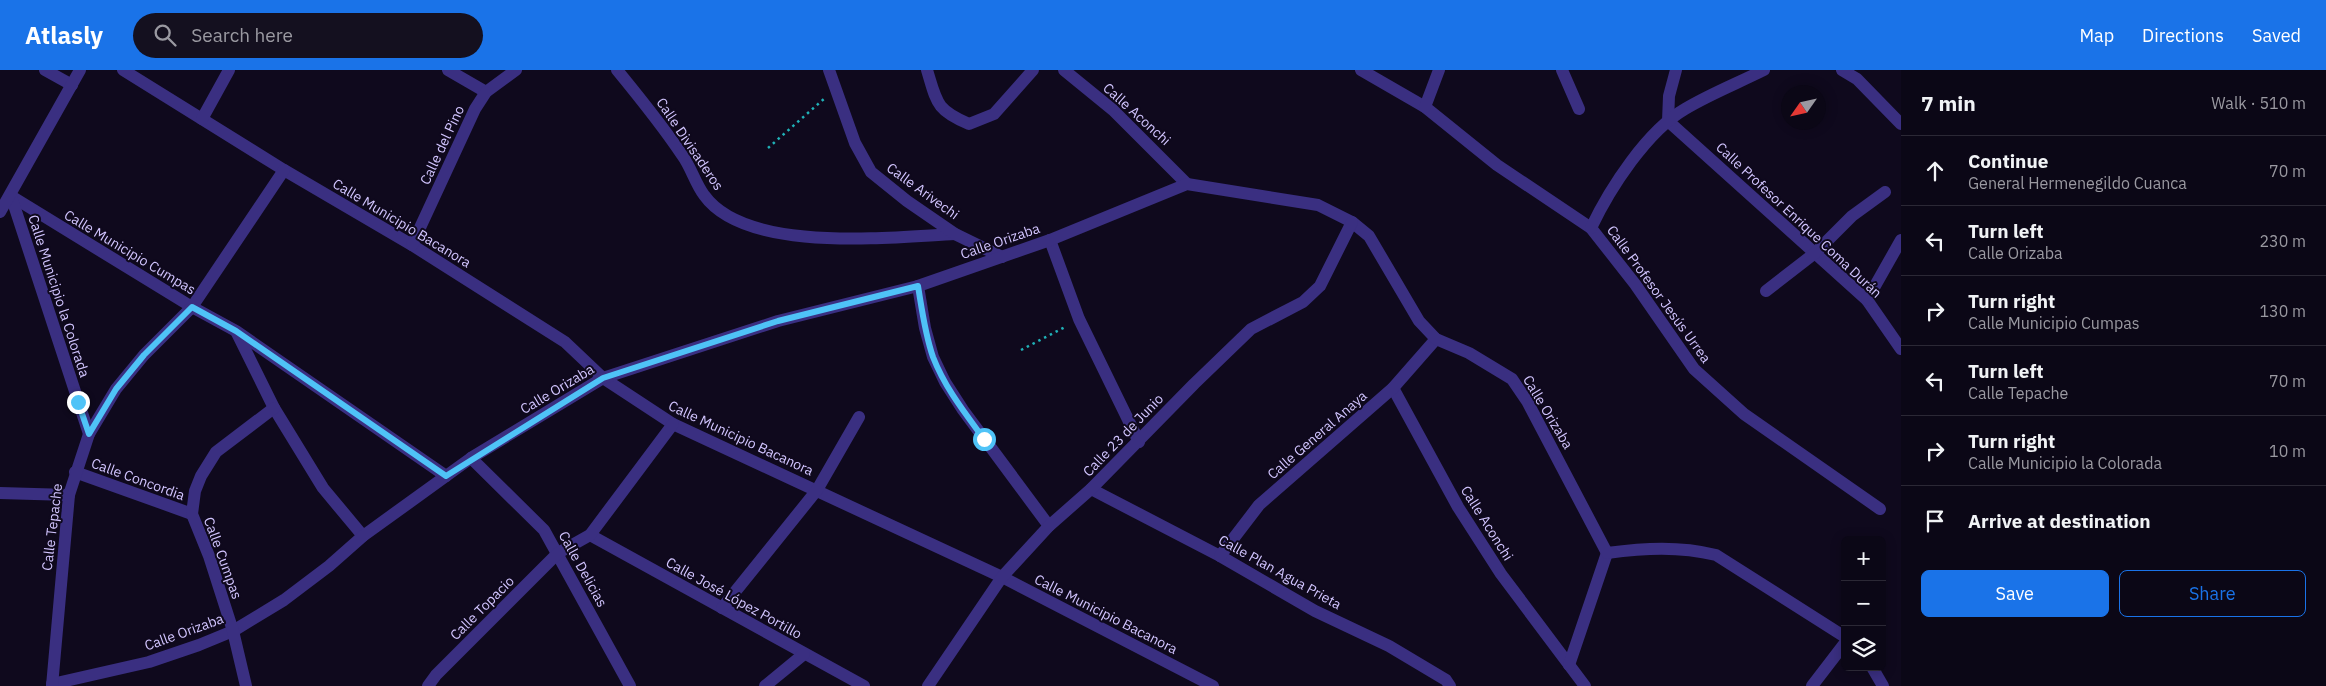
<!DOCTYPE html>
<meta charset="utf-8">
<style>
body{margin:0;font-family:"IBM Plex Sans",sans-serif;background:#14101f;color:#f1f3f6}
.controls{position:absolute;right:15px;bottom:15px;display:grid;overflow:hidden;border-radius:8px;box-shadow:0 2px 12px #0003}
.controls button{width:45px;height:45px;display:grid;place-items:center;padding:0;border:0;border-bottom:1px solid #2b2835;background:#0b0716;color:#f1f3f6;font:25px sans-serif}
.compass{position:absolute;left:1781px;top:15px;width:45px;height:45px;border-radius:50%;background:#0b0716;box-shadow:0 2px 12px #0003;rotate:236deg}
.stop{position:absolute;width:15px;height:15px;margin:-11px;border:4px solid #4fc3f7;border-radius:50%;background:#fff}
.stop.end{background:#4fc3f7;border-color:#fff;box-shadow:0 1px 5px #0008}
.list{margin:0;padding:0;list-style:none}
h2{display:flex;justify-content:space-between;align-items:center;height:65px;margin:0;padding:0 20px;font-size:21px}
h2 small{font-size:16px;font-weight:400;color:#9a99a1}
.list li{display:grid;grid-template-columns:32px 1fr auto;gap:15px;align-items:center;box-sizing:border-box;height:70px;padding:0 20px;border-top:1px solid #2b2835}
.list b{display:block;font-size:19px;white-space:nowrap}
.list p{margin:0;font-size:16px;white-space:nowrap;color:#9a99a1}
.list em{font-size:16px;font-style:normal;color:#9a99a1}
.actions{display:flex;gap:10px;padding:15px 20px}
.actions a{flex:1;padding:11px 0;border:1px solid #1a73e8;border-radius:8px;text-align:center;font-size:18px;color:#1a73e8}
.actions .main{background:#1a73e8;color:#fff}
.icon{flex:none;width:28px;height:28px;fill:none;stroke:currentColor;stroke-width:2;stroke-linecap:round;stroke-linejoin:round}
.map{position:relative;flex:none;width:1901px;height:616px;overflow:hidden}
header{display:flex;align-items:center;gap:30px;box-sizing:border-box;height:70px;padding:0 25px;background:#1a73e8;color:#fff}
header strong{font-size:24px}
nav{display:flex;gap:28px;margin-inline-start:auto;font-size:18px}
.search{width:350px;height:45px;background:#14101f;display:flex;align-items:center;gap:12px;box-sizing:border-box;padding:0 18px;border-radius:28px;color:#9a99a1;font-size:19px}
main{display:flex}
aside{flex:1;background:#0b0716}
.map>svg:first-child{display:block}
.lines{fill:none;stroke-linecap:round;stroke-linejoin:round}
.path{stroke:#20b2b8;stroke-width:2.5;stroke-dasharray:2.5 4;stroke-linecap:butt}
.minor{stroke:#3a2f81;stroke-width:12}
.route{stroke:#4fc3f7;stroke-width:6}
.labels{text-anchor:middle;dominant-baseline:central;stroke-width:4;stroke-linejoin:round;paint-order:stroke}
.street-label{font-size:14px;fill:#d2c5ff;stroke:#0f091d}
</style>
<header>
<strong>Atlasly</strong>
<div class="search"><svg class="icon" aria-label="search" viewBox="0 0 24 24"><circle cx="10" cy="10" r="6"/><path d="M15 15l6 6"/></svg>Search here</div>
<nav><a>Map</a><a>Directions</a><a>Saved</a></nav>
</header>
<main>
<div class="map">
<svg width="1901" height="616" viewBox="0 0 1901 616">
<rect width="100%" height="100%" fill="#0f091d"/>
<g class="lines">
<g class="path">
<path d="M768 78 825 28"/>
<path d="M1021 280 1067 256"/>
</g>
<g class="minor">
<path d="M45 0 72 15"/>
<path d="M123 0 284 100 412 175 565 272 603 308 673 354 1002 507 1213 616"/>
<path d="M448 0 486 22"/>
<path d="M617 0C640 28 662 55 682 85 691 97 695 113 704 125 746 184 891 167 955 164"/>
<path d="M829 0 855 73 871 102 907 131 955 164 1002 187"/>
<path d="M927 0C937 33 936 40 969 54L994 44 1033 0"/>
<path d="M1064 0 1113 40 1187 114"/>
<path d="M1361 0 1425 37 1497 95 1591 158 1635 214 1694 299 1744 344 1880 439"/>
<path d="M1562 0 1579 39"/>
<path d="M1842 0 1857 9 1901 54"/>
<path d="M1425 37 1439 0"/>
<path d="M202 49 229 0"/>
<path d="M1668 51 1867 230 1901 279"/>
<path d="M1668 51 1669 26 1676 0"/>
<path d="M11 126 192 237 236 261 446 406"/>
<path d="M11 126 89 364"/>
<path d="M0 142 80 0"/>
<path d="M1591 158C1610 118 1647 61 1685 39 1710 24 1738 13 1764 0"/>
<path d="M1050 170 1079 249 1139 372"/>
<path d="M412 175 475 39 486 22 516 0"/>
<path d="M918 216 925 258 933 287 945 312 963 340 1049 456"/>
<path d="M1766 221 1815 183 1852 146 1885 122"/>
<path d="M1867 230 1901 170"/>
<path d="M237 263 274 338 323 418 363 466"/>
<path d="M1393 318 1458 437 1501 504 1585 616"/>
<path d="M471 388 544 460 630 616"/>
<path d="M75 402 192 444"/>
<path d="M1091 419 1220 486 1315 541 1389 576 1446 610 1450 616"/>
<path d="M0 423 69 425"/>
<path d="M590 465 864 616"/>
<path d="M1220 486 1259 435 1393 318 1436 269"/>
<path d="M722 538 817 420 859 347"/>
<path d="M1569 595 1607 483"/>
<path d="M1872 597 1883 616"/>
<path d="M52 614 149 592 199 575 233 561 284 530 329 496 363 466 471 388 603 308 778 251 918 216 1050 170 1187 114 1318 135 1352 152 1369 166 1419 251 1436 269 1469 283 1512 309 1527 331 1607 483C1645 478 1679 476 1716 485L1845 567"/>
<path d="M52 616 69 425 89 364 116 319 144 285 192 237 284 100"/>
<path d="M246 616 233 561 209 486 192 444 195 421 201 406 216 382 274 338"/>
<path d="M428 616 436 605 558 483 590 465 673 354"/>
<path d="M765 616 804 584"/>
<path d="M928 616 1002 507 1049 456 1091 419 1194 314 1251 259 1303 232 1320 216 1352 152"/>
<path d="M1812 616 1845 573"/>
</g>
</g>
<g class="lines">
<path class="route" d="M78 332 89 364 116 319 144 285 192 237 236 261 446 406 603 308 778 251 918 216C922 240 925 264 933 287 945 318 965 343 984 369"/>
</g>
<g class="labels">
<g class="street-label">
<text transform="translate(1137 44) rotate(42)">Calle Aconchi</text>
<text transform="translate(690 74) rotate(56)">Calle Divisaderos</text>
<text transform="translate(442 75) rotate(-65)">Calle del Pino</text>
<text transform="translate(923 121) rotate(36)">Calle Arivechi</text>
<text transform="translate(1799 150) rotate(43)">Calle Profesor Enrique Coma Durán</text>
<text transform="translate(402 153) rotate(31)">Calle Municipio Bacanora</text>
<text transform="translate(1000 171) rotate(-19)">Calle Orizaba</text>
<text transform="translate(130 182) rotate(31)">Calle Municipio Cumpas</text>
<text transform="translate(1659 224) rotate(54)">Calle Profesor Jesús Urrea</text>
<text transform="translate(59 226) rotate(72)">Calle Municipio la Colorada</text>
<text transform="translate(557 319) rotate(-31)">Calle Orizaba</text>
<text transform="translate(1548 342) rotate(59)">Calle Orizaba</text>
<text transform="translate(1123 365) rotate(-46)">Calle 23 de Junio</text>
<text transform="translate(1317 365) rotate(-41)">Calle General Anaya</text>
<text transform="translate(741 368) rotate(25)">Calle Municipio Bacanora</text>
<text transform="translate(138 409) rotate(20)">Calle Concordia</text>
<text transform="translate(1487 453) rotate(58)">Calle Aconchi</text>
<text transform="translate(52 457) rotate(-83)">Calle Tepache</text>
<text transform="translate(223 488) rotate(70)">Calle Cumpas</text>
<text transform="translate(583 499) rotate(61)">Calle Delicias</text>
<text transform="translate(1280 502) rotate(29)">Calle Plan Agua Prieta</text>
<text transform="translate(734 528) rotate(29)">Calle José López Portillo</text>
<text transform="translate(482 538) rotate(-45)">Calle Topacio</text>
<text transform="translate(1106 544) rotate(27)">Calle Municipio Bacanora</text>
<text transform="translate(184 562) rotate(-20)">Calle Orizaba</text>
</g>
</g>
</svg>
<div class="controls">
<button>+</button>
<button>−</button>
<button><svg class="icon" aria-label="layers" viewBox="0 0 24 24"><path d="M12 4l9 5-9 5-9-5zM3 14l9 5 9-5"/></svg></button>
</div>
<svg class="compass" viewBox="-18 -18 36 36"><path d="M0-13l5 13h-10z" fill="#e53935"/><path d="M0 13l5-13h-10z" fill="#9a99a1"/></svg>
<div class="stop" style="left:984px;top:369px"></div>
<div class="stop end" style="left:78px;top:332px"></div>
</div>
<aside>
<h2>7 min<small>Walk · 510 m</small></h2>
<ul class="list">
<li><svg class="icon" aria-label="ahead" viewBox="0 0 24 24"><path d="M12 20V5M6 11l6-6 6 6"/></svg><div><b>Continue</b><p>General Hermenegildo Cuanca</p></div><em>70 m</em></li>
<li><svg class="icon" aria-label="left" viewBox="0 0 24 24"><path d="M17 20v-9H6M10 6l-5 5 5 5"/></svg><div><b>Turn left</b><p>Calle Orizaba</p></div><em>230 m</em></li>
<li><svg class="icon" aria-label="right" viewBox="0 0 24 24"><path d="M7 20v-9h11M14 6l5 5-5 5"/></svg><div><b>Turn right</b><p>Calle Municipio Cumpas</p></div><em>130 m</em></li>
<li><svg class="icon" aria-label="left" viewBox="0 0 24 24"><path d="M17 20v-9H6M10 6l-5 5 5 5"/></svg><div><b>Turn left</b><p>Calle Tepache</p></div><em>70 m</em></li>
<li><svg class="icon" aria-label="right" viewBox="0 0 24 24"><path d="M7 20v-9h11M14 6l5 5-5 5"/></svg><div><b>Turn right</b><p>Calle Municipio la Colorada</p></div><em>10 m</em></li>
<li><svg class="icon" aria-label="arrive" viewBox="0 0 24 24"><path d="M6 21V4h12l-3 4 3 4H6"/></svg><div><b>Arrive at destination</b></div></li>
</ul>
<div class="actions"><a class="main">Save</a><a>Share</a></div>
</aside>
</main>
